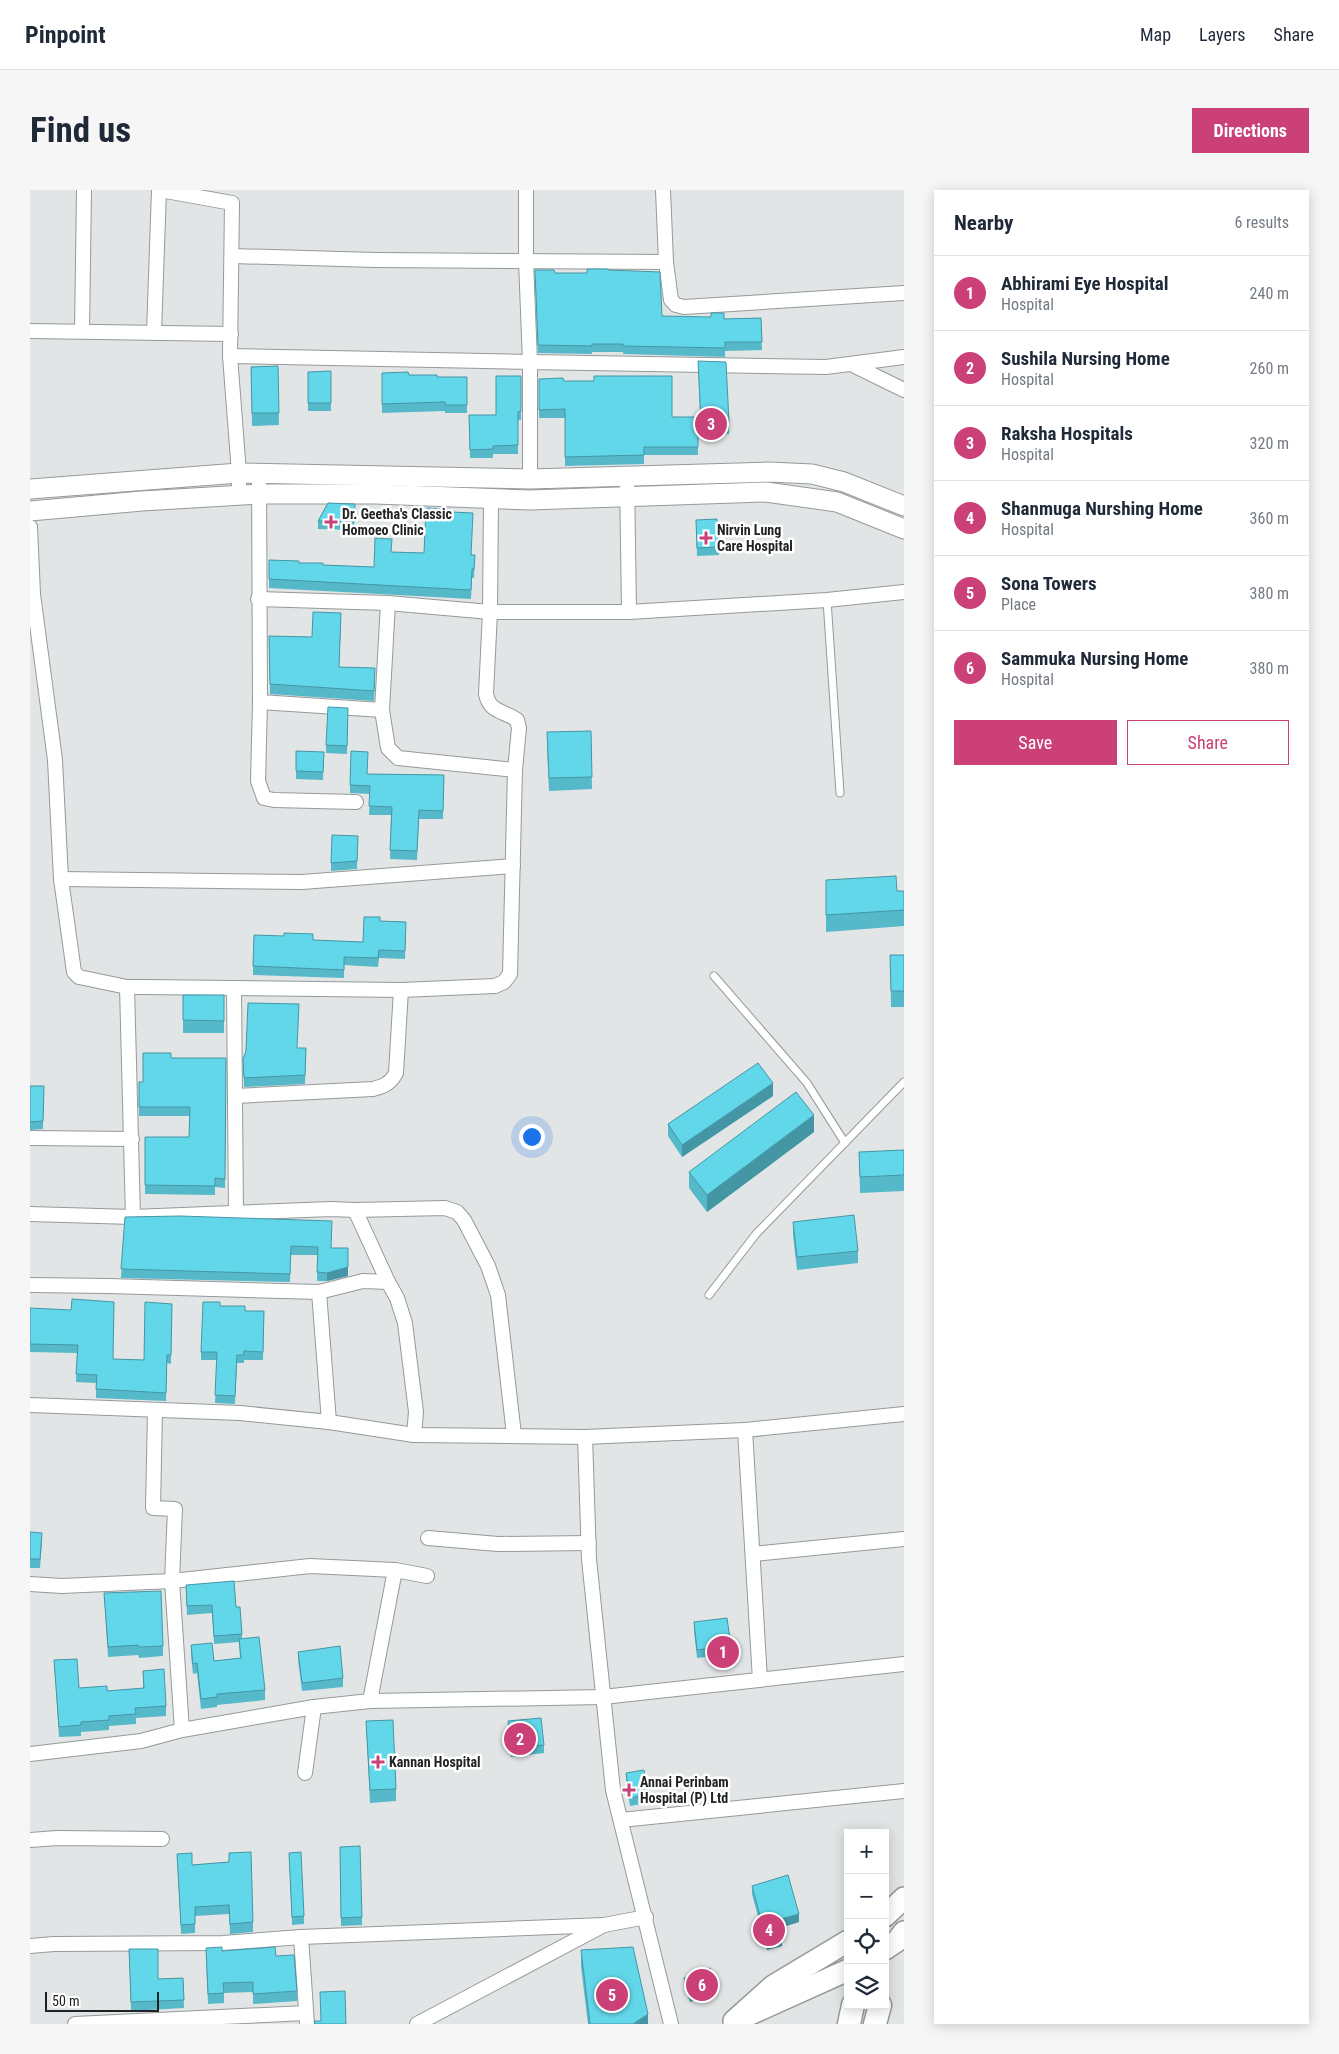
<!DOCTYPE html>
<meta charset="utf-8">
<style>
body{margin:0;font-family:"Roboto Condensed",sans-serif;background:#f6f6f7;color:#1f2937}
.controls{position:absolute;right:15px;bottom:15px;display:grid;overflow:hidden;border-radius:0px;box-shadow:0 2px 12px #0003}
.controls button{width:45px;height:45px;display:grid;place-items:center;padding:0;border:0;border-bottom:1px solid #e0e1e3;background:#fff;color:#1f2937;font:25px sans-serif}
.scale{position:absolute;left:15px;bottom:12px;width:114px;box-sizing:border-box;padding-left:5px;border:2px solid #212223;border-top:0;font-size:14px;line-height:18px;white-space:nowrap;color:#212223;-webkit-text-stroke:4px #fff;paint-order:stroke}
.you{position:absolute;left:501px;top:946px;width:18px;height:18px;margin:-12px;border:4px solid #fff;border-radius:50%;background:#1a73e8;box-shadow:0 0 0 8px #1a73e833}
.badge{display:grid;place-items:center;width:32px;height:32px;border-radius:50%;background:#ca4077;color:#fff;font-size:16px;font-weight:700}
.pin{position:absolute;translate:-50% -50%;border:2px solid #fff;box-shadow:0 1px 5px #0006}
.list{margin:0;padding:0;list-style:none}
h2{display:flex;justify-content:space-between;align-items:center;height:65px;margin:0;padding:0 20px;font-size:21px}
h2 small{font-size:16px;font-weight:400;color:#747a83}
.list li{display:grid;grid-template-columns:32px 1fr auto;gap:15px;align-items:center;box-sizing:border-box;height:75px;padding:0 20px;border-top:1px solid #e0e1e3}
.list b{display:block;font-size:19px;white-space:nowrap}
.list p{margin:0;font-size:16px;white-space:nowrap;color:#747a83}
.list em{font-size:16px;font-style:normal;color:#747a83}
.actions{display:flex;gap:10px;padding:15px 20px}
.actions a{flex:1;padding:11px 0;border:1px solid #ca4077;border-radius:0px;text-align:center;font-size:18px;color:#ca4077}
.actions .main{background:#ca4077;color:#fff}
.icon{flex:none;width:28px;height:28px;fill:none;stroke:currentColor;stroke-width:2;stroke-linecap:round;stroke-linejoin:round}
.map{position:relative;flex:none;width:874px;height:1834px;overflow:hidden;border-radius:0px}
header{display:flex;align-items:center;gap:30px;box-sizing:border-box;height:70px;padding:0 25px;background:#fff;border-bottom:1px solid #e0e1e3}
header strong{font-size:24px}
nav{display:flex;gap:28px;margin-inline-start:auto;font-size:18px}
.intro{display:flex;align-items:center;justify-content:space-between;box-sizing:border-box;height:120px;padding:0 30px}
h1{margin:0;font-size:35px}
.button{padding:12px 22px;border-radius:0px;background:#ca4077;color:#fff;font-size:18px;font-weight:700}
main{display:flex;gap:30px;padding:0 30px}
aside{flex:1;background:#fff;border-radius:0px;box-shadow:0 2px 12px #0003}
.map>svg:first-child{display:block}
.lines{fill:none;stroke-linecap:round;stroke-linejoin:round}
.service-casing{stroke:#96999a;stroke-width:9}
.minor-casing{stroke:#96999a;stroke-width:16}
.secondary-casing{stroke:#96999a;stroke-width:21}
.primary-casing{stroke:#96999a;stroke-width:24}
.trunk-casing{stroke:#96999a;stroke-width:25}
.service{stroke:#fff;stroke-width:7}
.minor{stroke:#fff;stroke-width:14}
.secondary{stroke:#fff;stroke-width:19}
.primary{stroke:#fff;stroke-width:21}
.trunk{stroke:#fff;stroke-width:22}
.wall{fill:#55b9c9}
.shaded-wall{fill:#4596a4}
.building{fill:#63d7ea;stroke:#4596a4}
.poi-dot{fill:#ca4077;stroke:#fff;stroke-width:2}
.labels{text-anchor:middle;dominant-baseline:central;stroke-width:5;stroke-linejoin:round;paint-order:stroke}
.poi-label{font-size:14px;font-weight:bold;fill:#212223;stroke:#fff;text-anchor:start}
</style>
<header>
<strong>Pinpoint</strong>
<nav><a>Map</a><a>Layers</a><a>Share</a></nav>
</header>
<div class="intro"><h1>Find us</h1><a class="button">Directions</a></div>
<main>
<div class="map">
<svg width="874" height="1834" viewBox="0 0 874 1834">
<rect width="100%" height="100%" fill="#e2e5e6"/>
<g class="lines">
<g class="service-casing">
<g id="service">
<path d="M797 410 810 603"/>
<path d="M684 786 777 893 815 953"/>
<path d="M679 1105 726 1044 874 892"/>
</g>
</g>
<g class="minor-casing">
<g id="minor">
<path d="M130 0 202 13 200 166 209 283V306"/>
<path d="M202 66 346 70 636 72 633 0"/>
<path d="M636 72 641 110 646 115 654 117 874 103"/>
<path d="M0 141 201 144"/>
<path d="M52 141 54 0"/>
<path d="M124 143 129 0"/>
<path d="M200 166 500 172 496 71V0"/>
<path d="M821 174 874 200"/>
<path d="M229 283 230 512 228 591 234 608 244 610 326 612"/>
<path d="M597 286 599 422"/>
<path d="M500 289V172L796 177 874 167"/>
<path d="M0 337 3 404 25 570 31 689 44 782 49 787 97 797H112L371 800 465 796 474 792 480 784 485 580 489 538 487 530C473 520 460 523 456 504L460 422 461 310"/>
<path d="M228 409 358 413 460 422H599L797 410 874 402"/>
<path d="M358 413 352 520 358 558 368 568 485 580"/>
<path d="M230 512 352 520"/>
<path d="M31 689 272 692 483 676"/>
<path d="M97 797 103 1027"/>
<path d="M204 798 206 1024"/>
<path d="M205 906 343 899C354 896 360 894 366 883L371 800"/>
<path d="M0 948 102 949"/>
<path d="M325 1020 358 1092 367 1108 375 1133 386 1222 384 1245"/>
<path d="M0 1024 103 1027 301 1019 325 1020 415 1018 427 1022 434 1030 458 1076 468 1105 484 1245"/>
<path d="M0 1095 78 1096 289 1102 333 1091 358 1092"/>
<path d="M289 1102 299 1232"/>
<path d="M0 1215 210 1223 299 1232 384 1245 555 1247 715 1240 874 1224"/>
<path d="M125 1221 123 1318 145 1319 142 1391 152 1540"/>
<path d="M715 1240 730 1490"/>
<path d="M555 1247 559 1369 583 1600 641 1834"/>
<path d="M398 1348 468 1354 559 1353"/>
<path d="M723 1364 874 1349"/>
<path d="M0 1394 32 1396 142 1391 280 1376 365 1380 397 1386"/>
<path d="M340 1511 365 1380"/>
<path d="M0 1564 111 1551 152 1540 284 1517 340 1511 573 1507 874 1474"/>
<path d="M275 1583 284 1517"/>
<path d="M591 1630 874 1601"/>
<path d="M0 1650 27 1648 132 1649"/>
<path d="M271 1747 277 1834"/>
<path d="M0 1756 24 1754 193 1753 271 1747 574 1735"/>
<path d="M45 1834 276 1823"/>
<path d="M387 1834 574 1735 616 1727"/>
</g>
</g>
<g class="secondary-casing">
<g id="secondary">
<path d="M0 299 209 283 500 289 739 282 782 284 814 292 874 316"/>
<path d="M0 321 112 311 229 304H346L500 310 736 302 807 312 874 339"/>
</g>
</g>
<g class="primary-casing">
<g id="primary">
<path d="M855 1726 874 1708"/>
<path d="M855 1759 867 1751 874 1742"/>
<path d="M718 1825 818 1780"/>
<path d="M704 1831 743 1796 818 1751"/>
</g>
</g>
<g class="trunk-casing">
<g id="trunk">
<path d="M819 1834 823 1815"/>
<path d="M845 1834 850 1815"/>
</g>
</g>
<use href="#service" class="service"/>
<use href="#minor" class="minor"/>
<use href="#secondary" class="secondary"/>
<use href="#primary" class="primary"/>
<use href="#trunk" class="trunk"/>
</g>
<g class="wall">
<path d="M578 80 632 126 694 129 731 128 732 160 695 161V167L593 164V162H562V164L508 163 505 88 525 83H557Z"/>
<path d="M668 171 699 232V244L671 246Z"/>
<path d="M248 176 249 235 222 236 221 177Z"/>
<path d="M301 181V221H278V182Z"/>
<path d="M352 183 407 187H437V223H415V221L352 223Z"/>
<path d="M491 186V230H488V264H463V268H440L439 225H466Z"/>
<path d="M509 189 534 191 642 227H668V265H614V274L535 276V228H509Z"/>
<path d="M325 322 324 340 288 339V331Z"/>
<path d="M421 322 442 365H445L444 388H442L441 409 239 398V370L293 375 344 377 362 362 394 363Z"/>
<path d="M666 338 689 357V365L667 366Z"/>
<path d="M311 433 309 477 345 487 344 511 240 504 239 446 282 447Z"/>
<path d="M318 527 317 564 296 563V555Z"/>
<path d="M561 541 562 599 519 601 517 555Z"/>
<path d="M294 562 293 590 266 589V581Z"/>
<path d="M337 584 414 585 413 629H389L387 670 360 669 361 625H339L340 604 320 603V595Z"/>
<path d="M328 646 327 679 301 681V673Z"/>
<path d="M867 701H874V736L796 742V725Z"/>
<path d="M350 731 376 732 375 769 349 768 348 777 314 775V788L223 785V776L283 750 333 752Z"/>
<path d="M860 765H874V817H861Z"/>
<rect x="153" y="805" width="41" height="38"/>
<path d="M267 858H276L275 894 214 897 213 869Z"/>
<path d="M141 868H196L195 998 185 997V1005L115 1004V947H159L160 926H109V892H113Z"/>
<path d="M0 896H14L13 939 0 940Z"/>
<path d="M743 906 652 967 638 946V934Z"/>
<path d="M784 942 677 1022 659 998V982Z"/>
<path d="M874 960V1001L830 1003 829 962Z"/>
<path d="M95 1027 301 1058 318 1086 297 1091H287V1065H261L260 1092 91 1088Z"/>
<path d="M763 1032 828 1061V1073L767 1080 763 1045Z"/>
<path d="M142 1114 141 1174 137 1173 136 1211 66 1208V1193L46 1192 47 1163 0 1162V1118L83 1169 114 1170Z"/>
<path d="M190 1116 215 1121H234L233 1170H214V1173H207L205 1214 185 1213 187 1170H171V1162Z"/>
<path d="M0 1342 12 1352 10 1378H0Z"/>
<path d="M156 1395 206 1417 212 1444V1449L235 1500V1510L187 1515V1517L171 1519 167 1483 163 1484 161 1465V1455L184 1471 210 1468 209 1452 184 1454 182 1423 157 1425Z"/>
<path d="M74 1403 133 1456V1466L109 1468 108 1465 78 1467Z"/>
<path d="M664 1432 701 1456V1464L667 1468 664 1441Z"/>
<path d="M268 1462 313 1488V1497L272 1501 268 1470Z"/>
<path d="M24 1470 49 1498 77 1501 113 1498V1481L136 1516V1526L106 1528V1534L79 1536V1540L51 1542V1546L29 1547Z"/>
<path d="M336 1531 366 1599V1611L340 1613Z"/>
<path d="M478 1531 514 1555V1563L481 1567 478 1540Z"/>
<path d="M596 1583 618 1605V1613L600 1616 596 1591Z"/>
<path d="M310 1657 332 1727V1735L311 1736Z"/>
<path d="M199 1663 223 1732V1742L200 1744 199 1724 165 1726V1743L151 1744 147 1664 162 1675 199 1672Z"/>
<path d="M259 1663 274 1726V1734L262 1735Z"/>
<path d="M722 1696 769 1732 749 1738 752 1756 737 1760 722 1704Z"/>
<path d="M99 1759 128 1789 153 1788 154 1818 101 1821Z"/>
<path d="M551 1760 618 1834H558L551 1777Z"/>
<path d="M192 1761 246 1766 267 1801V1811L223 1814V1802L194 1803V1813L178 1814 176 1767Z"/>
<path d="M654 1788 686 1802 660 1812 654 1796Z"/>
</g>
<g class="shaded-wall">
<path d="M743 893V906L652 967V955Z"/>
<path d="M784 925V942L677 1022V1005Z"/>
<path d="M318 1058V1086L297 1091V1083Z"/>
<path d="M769 1724V1732L747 1739V1730Z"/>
<path d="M752 1748V1756L737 1760V1752Z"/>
<path d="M686 1793V1802L660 1812V1803Z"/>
<path d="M618 1824V1834H603Z"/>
</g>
<g class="building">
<path d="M557 79H578V80L630 82 632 126 681 127V123H694V129L731 128 732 152H695V158L593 156V154H562V156L508 155 505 80H524L525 83H557Z"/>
<path d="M668 171 696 172 699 232 671 233Z"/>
<path d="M248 176 249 223H222L221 177Z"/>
<path d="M301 181V213H278V182Z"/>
<path d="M378 182 379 185H407V187H437V215H415V212L352 214V183Z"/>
<path d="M466 186H491V221L488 222V255L463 256V259L440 260 439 225H466Z"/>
<path d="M564 186H642V227H668V257H614V265L535 267V219L509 220V189L533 188 534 191H564Z"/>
<path d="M298 313 325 314 324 332 288 331Z"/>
<path d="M396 318 421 319V322L443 323 441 365H445L444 379H442L441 400 239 389V370L269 371V373H293V375L344 377 345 348 362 349 361 362 394 363Z"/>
<path d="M687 329 689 357 667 358 666 330Z"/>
<path d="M283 422 311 423 309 477 345 478 344 501 240 494 239 446 282 447Z"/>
<path d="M298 517 318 518 317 556 296 555Z"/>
<path d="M561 541 562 587 519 588 517 542Z"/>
<path d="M266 561 294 562 293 582 266 581Z"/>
<path d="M321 561 338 562 337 584 414 585 413 621 389 620 387 661 360 660 362 617 339 616 340 596 320 595Z"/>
<path d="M302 645 328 646 327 671 301 673Z"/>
<path d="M866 686 867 701H874V720L796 725V690Z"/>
<path d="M334 727H350V731L376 732 375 761 349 760 348 768 314 767V780L223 776 224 745 254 746V743L283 744V750L333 752Z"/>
<path d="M860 765H874V801H861Z"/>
<path d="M153 805H194V831L153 830Z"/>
<path d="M218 813 269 814 267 858H276L275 885 214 888 213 869 216 861Z"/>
<path d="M113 863H141V868H196L195 989 185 988V996L115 995V947H159L160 917H109V892H113Z"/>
<path d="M728 873 743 893 652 955 638 934Z"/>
<path d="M0 896H14L13 931 0 932Z"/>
<path d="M766 902 784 925 677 1005 659 982Z"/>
<path d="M874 960V985L830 987 829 962Z"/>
<path d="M824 1025 828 1061 767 1067 763 1032Z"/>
<path d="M150 1026 302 1031 301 1058H318V1077L297 1083 287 1082 288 1057 261 1056 260 1084 91 1079 95 1027Z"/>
<path d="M42 1109 84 1112 83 1169 114 1170 115 1112 142 1114 141 1165H137L136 1203 66 1199 67 1185 46 1184 48 1155 0 1154V1118L41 1120Z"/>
<path d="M173 1112H190V1116H215V1121H234L233 1162 214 1161V1165H207L205 1206 185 1205 187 1162H171Z"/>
<path d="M0 1342 12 1343 10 1369H0Z"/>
<path d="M204 1391 206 1417H210L212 1444 184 1446 182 1415 157 1416 156 1395Z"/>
<path d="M131 1401 133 1456 109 1457 108 1455 78 1457 74 1403Z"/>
<path d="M697 1428 701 1456 667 1460 664 1432Z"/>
<path d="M229 1447 235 1500 187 1504V1507L171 1509 167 1473 163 1474 161 1455 182 1453 184 1471 211 1468 209 1449Z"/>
<path d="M310 1456 313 1488 272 1493 268 1462Z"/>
<path d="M47 1469 49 1498 77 1496V1501L114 1498 113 1481 134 1479 136 1516 105 1518 106 1524 79 1526V1530L51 1532V1535L29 1537 24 1470Z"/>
<path d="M511 1528 514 1555 481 1558 478 1531Z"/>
<path d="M363 1530 366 1599 340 1600 336 1531Z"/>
<path d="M614 1580 618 1605 600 1608 596 1583Z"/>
<path d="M330 1656 332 1727 311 1728 310 1657Z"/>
<path d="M221 1662 223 1732 200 1734 199 1715 165 1717V1734L151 1735 147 1664 162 1663V1675L199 1672V1663Z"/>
<path d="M271 1662 274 1726 262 1727 259 1663Z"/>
<path d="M758 1685 769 1724 747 1730 752 1748 737 1752 722 1696Z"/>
<path d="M192 1757V1761L245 1757 246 1766 264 1765 267 1801 223 1804V1792L193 1793 194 1803 178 1804 176 1758Z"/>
<path d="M603 1757 618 1824 603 1834H560L551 1760Z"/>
<path d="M99 1759H128V1789L153 1788 154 1810 101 1812Z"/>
<path d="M680 1778 686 1793 660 1803 654 1788Z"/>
<path d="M315 1801 316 1834H285L284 1831H291L290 1802Z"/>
</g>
<g class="poi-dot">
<path d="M298.5 324.5h5v5h5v5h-5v5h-5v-5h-5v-5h5z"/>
<path d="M673.5 340.5h5v5h5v5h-5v5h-5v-5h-5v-5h5z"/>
<path d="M345.5 1564.5h5v5h5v5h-5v5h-5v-5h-5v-5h5z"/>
<path d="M596.5 1592.5h5v5h5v5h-5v5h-5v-5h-5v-5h5z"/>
</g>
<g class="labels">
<g class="poi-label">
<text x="312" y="324">Dr. Geetha's Classic<tspan x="312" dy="16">Homoeo Clinic</tspan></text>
<text x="687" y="340">Nirvin Lung<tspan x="687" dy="16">Care Hospital</tspan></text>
<text x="359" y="1572">Kannan Hospital</text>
<text x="610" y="1592">Annai Perinbam<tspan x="610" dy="16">Hospital (P) Ltd</tspan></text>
</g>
</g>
</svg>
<div class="controls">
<button>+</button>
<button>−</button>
<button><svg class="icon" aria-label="locate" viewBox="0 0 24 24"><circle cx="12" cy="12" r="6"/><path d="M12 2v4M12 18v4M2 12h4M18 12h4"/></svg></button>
<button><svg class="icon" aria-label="layers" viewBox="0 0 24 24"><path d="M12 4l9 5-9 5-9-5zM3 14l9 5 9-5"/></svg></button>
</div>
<div class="scale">50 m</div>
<div class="you"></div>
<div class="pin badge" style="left:693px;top:1462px">1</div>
<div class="pin badge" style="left:490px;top:1549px">2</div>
<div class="pin badge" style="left:681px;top:234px">3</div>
<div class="pin badge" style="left:739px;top:1740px">4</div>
<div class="pin badge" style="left:582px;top:1805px">5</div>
<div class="pin badge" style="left:672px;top:1795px">6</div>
</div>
<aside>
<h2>Nearby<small>6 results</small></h2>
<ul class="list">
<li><span class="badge">1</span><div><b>Abhirami Eye Hospital</b><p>Hospital</p></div><em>240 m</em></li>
<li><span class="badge">2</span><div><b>Sushila Nursing Home</b><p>Hospital</p></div><em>260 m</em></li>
<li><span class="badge">3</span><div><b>Raksha Hospitals</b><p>Hospital</p></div><em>320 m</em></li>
<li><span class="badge">4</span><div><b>Shanmuga Nurshing Home</b><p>Hospital</p></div><em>360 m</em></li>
<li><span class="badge">5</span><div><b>Sona Towers</b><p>Place</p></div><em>380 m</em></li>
<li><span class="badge">6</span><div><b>Sammuka Nursing Home</b><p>Hospital</p></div><em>380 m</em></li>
</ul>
<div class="actions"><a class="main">Save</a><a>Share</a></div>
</aside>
</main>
